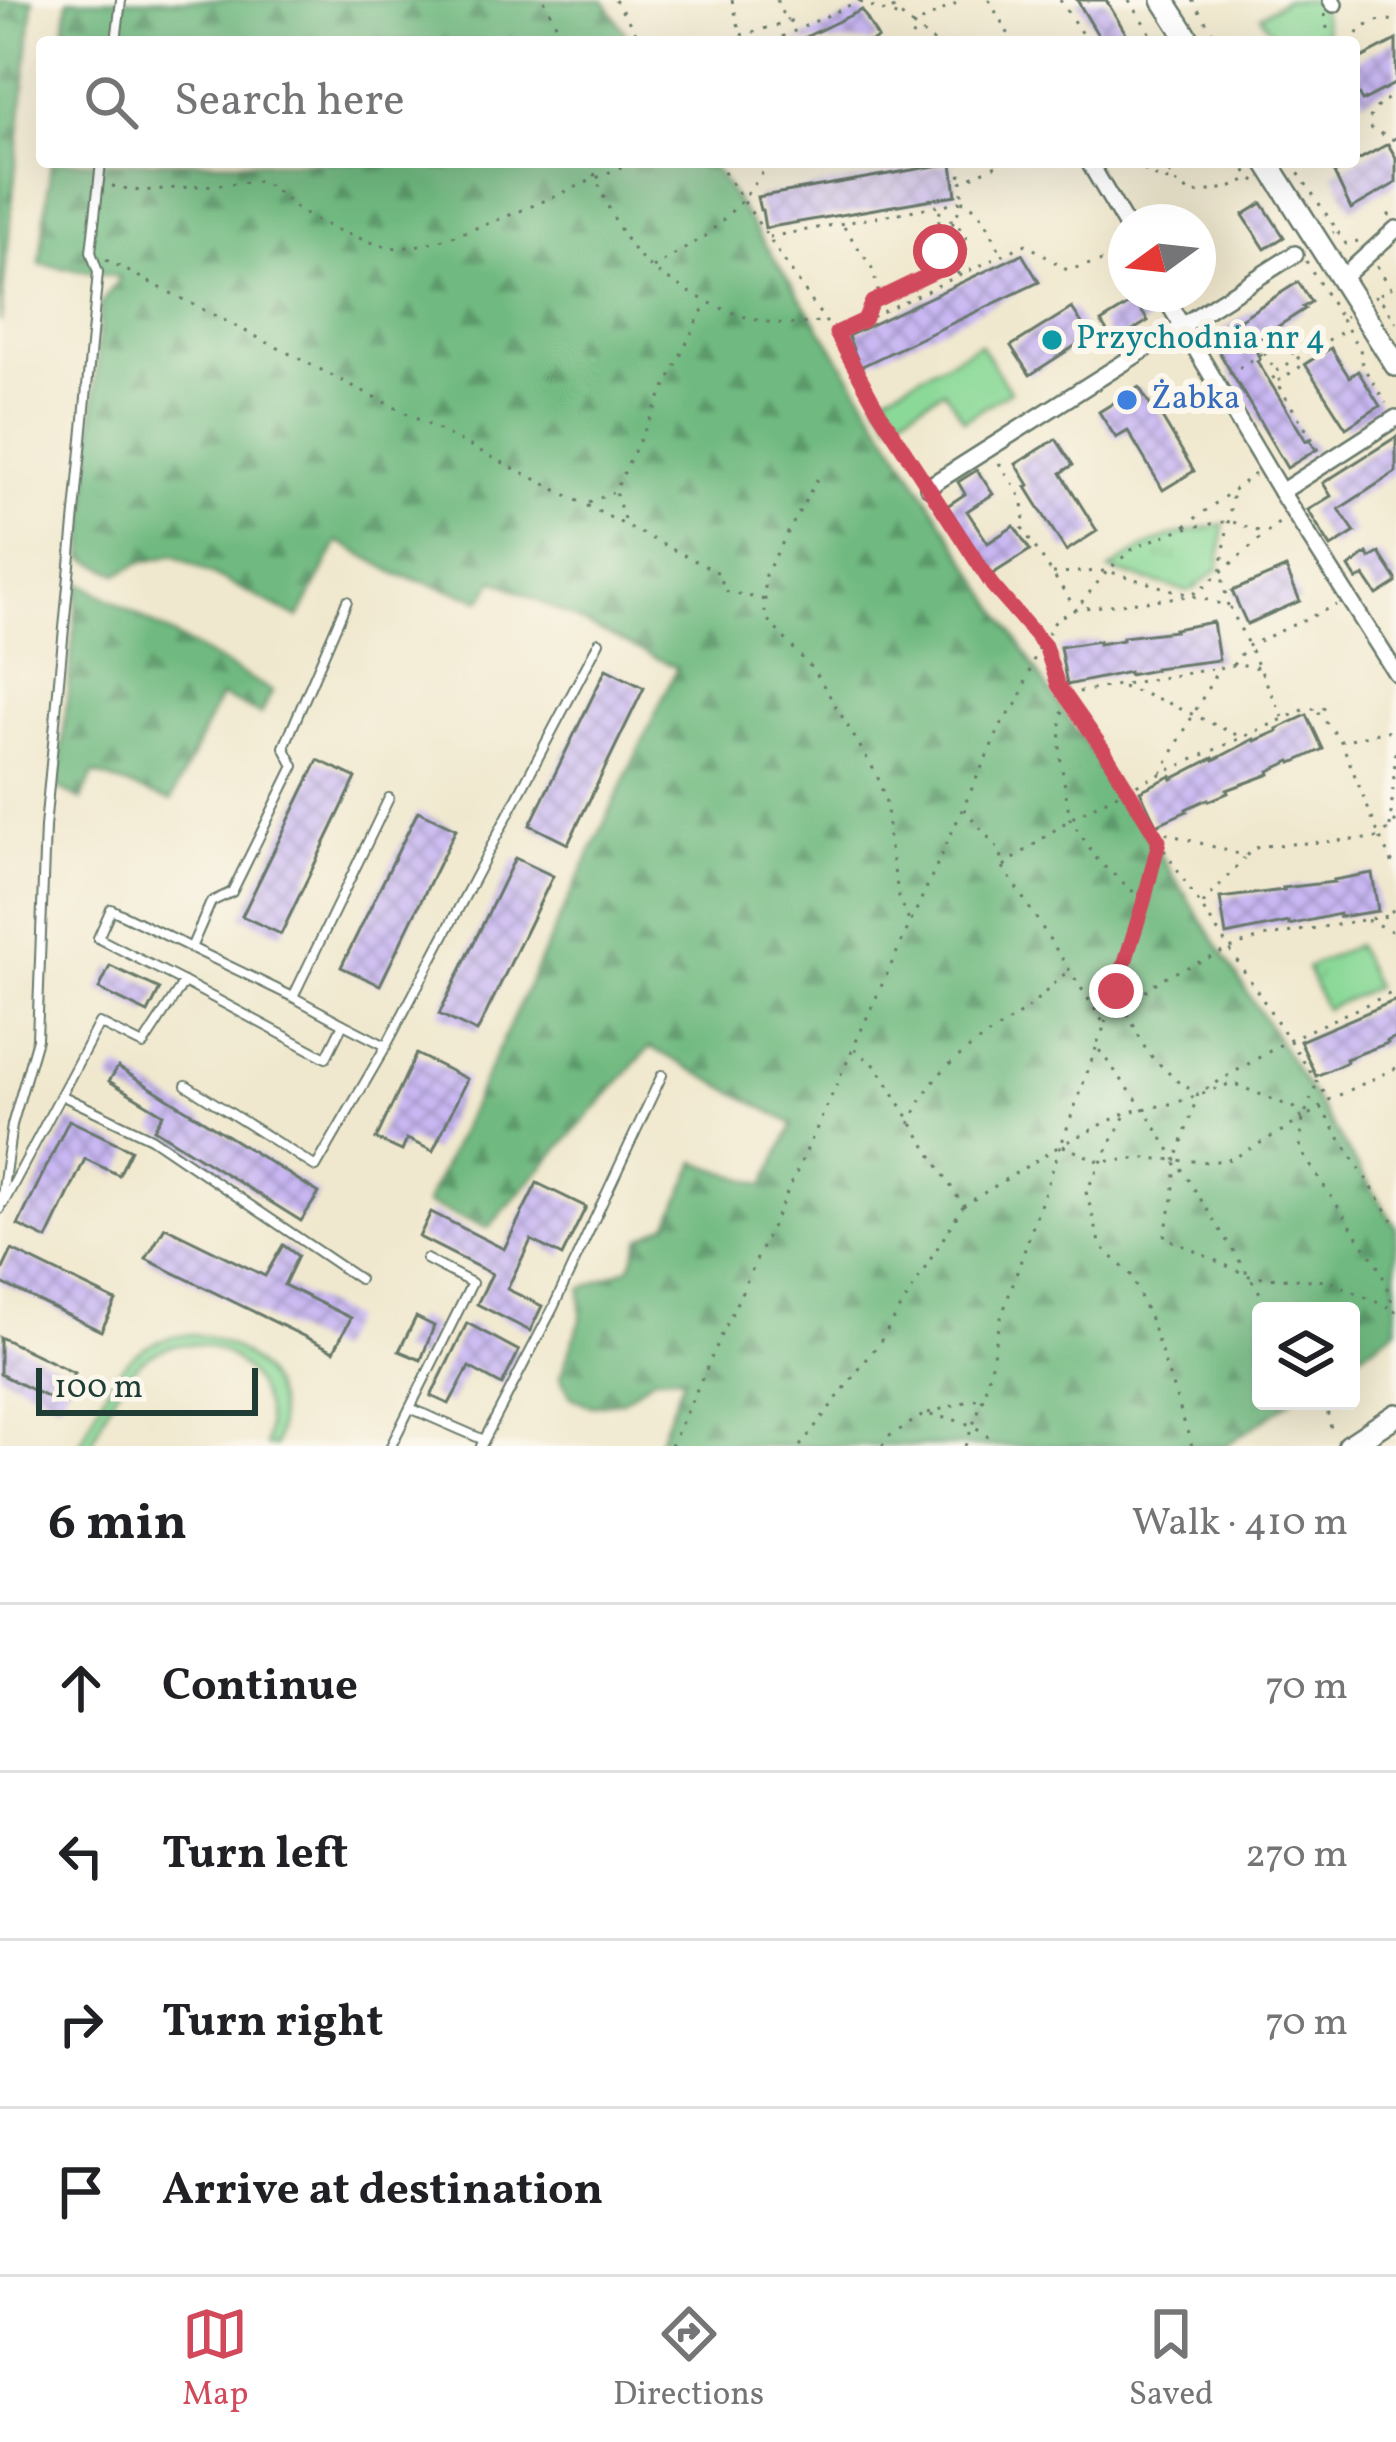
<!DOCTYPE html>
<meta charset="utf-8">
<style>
body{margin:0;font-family:Vollkorn,serif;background:#f6f6f6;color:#202124}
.controls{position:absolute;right:36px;bottom:36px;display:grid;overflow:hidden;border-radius:12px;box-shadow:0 12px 48px #0002}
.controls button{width:108px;height:108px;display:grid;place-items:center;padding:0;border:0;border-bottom:3px solid #e0e0e0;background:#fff;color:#202124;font:60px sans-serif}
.compass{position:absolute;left:1108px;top:204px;width:108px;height:108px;border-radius:50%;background:#fff;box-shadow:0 12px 48px #0002;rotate:255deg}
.scale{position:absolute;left:36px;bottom:30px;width:222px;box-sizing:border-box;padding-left:12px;border:6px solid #1f3d34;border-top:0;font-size:33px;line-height:42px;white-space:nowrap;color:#1f3d34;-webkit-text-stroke:9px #fbf7ec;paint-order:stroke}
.stop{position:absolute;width:36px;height:36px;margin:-27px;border:9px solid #d1495b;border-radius:50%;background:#fff}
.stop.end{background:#d1495b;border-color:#fff;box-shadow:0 3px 12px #0008}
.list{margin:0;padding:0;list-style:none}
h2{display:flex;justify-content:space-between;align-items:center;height:156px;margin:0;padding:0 48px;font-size:51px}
h2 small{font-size:39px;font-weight:400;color:#757577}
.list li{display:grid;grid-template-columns:78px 1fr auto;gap:36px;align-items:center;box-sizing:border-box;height:168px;padding:0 48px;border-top:3px solid #e0e0e0}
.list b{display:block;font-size:45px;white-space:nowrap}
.list em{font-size:39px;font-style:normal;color:#757577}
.icon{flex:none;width:66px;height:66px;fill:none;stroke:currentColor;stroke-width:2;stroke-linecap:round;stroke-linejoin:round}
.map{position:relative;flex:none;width:1396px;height:1446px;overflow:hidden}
.search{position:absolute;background:#fff;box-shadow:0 12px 48px #0002;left:36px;right:36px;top:36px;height:132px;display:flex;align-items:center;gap:30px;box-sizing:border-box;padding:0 42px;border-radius:12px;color:#757577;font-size:45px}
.sheet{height:828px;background:#fff}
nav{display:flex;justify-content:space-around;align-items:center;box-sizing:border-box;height:168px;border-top:3px solid #e0e0e0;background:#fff;font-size:33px;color:#757577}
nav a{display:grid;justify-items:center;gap:6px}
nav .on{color:#d1495b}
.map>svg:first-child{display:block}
.grass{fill:#8bd998;stroke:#558b66;stroke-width:3}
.forest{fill:url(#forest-firs);stroke:#487b5a;stroke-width:3}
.park{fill:url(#park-tufts);stroke:#558b66;stroke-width:3}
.building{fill:url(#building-cross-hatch)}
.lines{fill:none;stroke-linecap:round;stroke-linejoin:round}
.lane-casing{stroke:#68796a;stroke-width:12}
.street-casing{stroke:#68796a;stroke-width:20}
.secondary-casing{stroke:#68796a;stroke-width:26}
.path{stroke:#68796a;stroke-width:3;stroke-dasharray:3 9;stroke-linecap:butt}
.lane{stroke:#fff;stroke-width:8}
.street{stroke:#fff;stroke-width:15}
.secondary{stroke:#fff;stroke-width:21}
.route{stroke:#d1495b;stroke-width:15}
.culture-dot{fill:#0f9aa8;stroke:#fbf7ec;stroke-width:4.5}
.shop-dot{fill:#3f7fe0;stroke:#fbf7ec;stroke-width:4.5}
.labels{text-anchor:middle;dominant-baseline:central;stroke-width:12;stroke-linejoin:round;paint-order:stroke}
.culture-label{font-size:33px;fill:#0d838f;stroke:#fbf7ec;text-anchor:start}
.shop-label{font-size:33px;fill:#366cbe;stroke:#fbf7ec;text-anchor:start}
</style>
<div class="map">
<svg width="1396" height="1446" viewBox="0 0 1396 1446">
<defs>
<pattern id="forest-firs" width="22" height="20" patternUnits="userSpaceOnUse" patternTransform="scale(3)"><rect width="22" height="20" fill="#70b980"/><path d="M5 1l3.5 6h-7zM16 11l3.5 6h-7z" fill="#5b986a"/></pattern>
<pattern id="park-tufts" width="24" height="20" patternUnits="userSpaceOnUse" patternTransform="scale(3)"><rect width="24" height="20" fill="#8bd998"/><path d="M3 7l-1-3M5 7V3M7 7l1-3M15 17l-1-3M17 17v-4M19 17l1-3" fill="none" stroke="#78bb84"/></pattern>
<pattern id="building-cross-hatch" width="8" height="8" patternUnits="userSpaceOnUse" patternTransform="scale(3)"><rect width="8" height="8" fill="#c9b7f3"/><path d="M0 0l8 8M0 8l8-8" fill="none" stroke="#a396c6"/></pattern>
</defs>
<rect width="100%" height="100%" fill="#fbf7ec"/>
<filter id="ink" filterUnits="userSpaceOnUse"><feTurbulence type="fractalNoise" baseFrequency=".00833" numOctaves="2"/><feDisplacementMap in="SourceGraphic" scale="24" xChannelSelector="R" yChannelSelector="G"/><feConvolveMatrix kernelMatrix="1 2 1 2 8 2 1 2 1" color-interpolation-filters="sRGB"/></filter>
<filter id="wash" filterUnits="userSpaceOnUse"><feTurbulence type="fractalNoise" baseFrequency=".004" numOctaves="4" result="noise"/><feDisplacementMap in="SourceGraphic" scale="48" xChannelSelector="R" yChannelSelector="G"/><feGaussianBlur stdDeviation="2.7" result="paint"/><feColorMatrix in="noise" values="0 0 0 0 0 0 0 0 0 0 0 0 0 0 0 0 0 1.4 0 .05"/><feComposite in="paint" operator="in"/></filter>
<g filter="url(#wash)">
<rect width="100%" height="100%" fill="#f0e8ce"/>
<g class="grass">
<path d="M1285 0H1320L1327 42H1278L1261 16Z"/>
<path d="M980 344 1010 391 964 420 944 390 891 422 876 399Z"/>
<path d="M193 1334C249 1344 292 1385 275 1446H266C280 1374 207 1314 143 1360 116 1379 104 1417 90 1446H79C108 1387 119 1341 193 1334Z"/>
</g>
<g class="forest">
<path d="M0 0H33L0 322Z"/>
<path d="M68 0H604L631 42H63Z"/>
<path d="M51 162H710L826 337 1048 689 1140 823 1396 1227V1329L1351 1360V1311H1261V1401H1291L1225 1446H657L684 1376 654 1377 622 1401 591 1406 571 1397 560 1377 581 1320V1289L630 1267 641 1238 669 1223 696 1162 764 1186 793 1124 650 1047 488 1228 426 1204 677 668 495 580 482 600 397 574 338 541 299 618 174 555 139 563 118 574 84 558 101 304 120 277 40 264Z"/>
<path d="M79 582 272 691 261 714 220 696 171 801 93 773 82 800 58 788Z"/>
</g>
<g class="park">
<path d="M1224 524 1219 568 1194 589 1186 591 1110 570C1151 538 1174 534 1224 524Z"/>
<path d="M1356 945 1375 987 1325 1009 1307 968Z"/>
</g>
<g id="blocks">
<g class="building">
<path d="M1077 0H1106L1131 42H1102Z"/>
<path d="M862 10 878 38 870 42H795Z"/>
<path d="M1396 40V83L1362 101 1354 87V62Z"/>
<path d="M1388 144 1396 158V183L1351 209 1334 173Z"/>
<path d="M952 163 956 195 765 228 762 210H760L757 197Z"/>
<path d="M1262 203 1284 237 1265 249 1243 215Z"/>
<path d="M1022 254 1039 282 860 367 848 336Z"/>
<path d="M1298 282 1311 302 1303 307 1305 309 1252 343 1260 359 1257 361 1306 441 1309 439 1316 450 1287 468 1211 338Z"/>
<path d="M1135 301 1148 321 1114 342 1101 322Z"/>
<path d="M1072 308 1090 336 1030 375 1011 346Z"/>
<path d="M1331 348 1349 377 1358 371 1380 406 1346 428 1305 364Z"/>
<path d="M1139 387 1152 408 1155 406 1194 471 1163 490 1128 431 1116 438 1099 412Z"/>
<path d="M1396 437V472L1339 509 1355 532 1331 547 1308 510 1331 496 1323 483Z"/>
<path d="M1056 439 1073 465 1061 473 1097 531 1066 551 1026 487 1029 485 1016 464Z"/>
<path d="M977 470 993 494 967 511 988 543 1014 526 1030 550 991 575 947 506 965 494 958 482Z"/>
<path d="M1367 553 1370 558 1379 553 1396 579V583L1377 595 1364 576 1357 580 1349 567Z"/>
<path d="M1286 568 1300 601 1247 624 1232 591Z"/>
<path d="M1213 622 1219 660 1155 668V670L1129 675V672L1067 685 1060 647 1099 641V644L1123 640V637L1175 631 1174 629Z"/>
<path d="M606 669 644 688 568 844 530 825Z"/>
<path d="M1307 715 1323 749 1292 763 1291 761 1269 771 1270 774 1227 790 1228 793 1209 801 1208 799 1186 809 1187 811 1156 825 1140 791 1171 776 1172 779 1213 758 1214 760 1254 739 1255 741 1278 731 1277 729Z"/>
<path d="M318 760 356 778 281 934 242 916Z"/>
<path d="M418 811 456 829 380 985 341 967Z"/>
<path d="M515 858 553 876 477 1032 439 1014Z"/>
<path d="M1372 873 1378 911 1339 917V914L1289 925V922L1226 935 1220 898 1284 890 1283 888 1334 882 1333 880Z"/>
<path d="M110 966 160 989 148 1013 99 989Z"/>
<path d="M1396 1000V1037L1387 1041 1388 1043 1346 1059 1347 1062 1316 1076 1300 1041Z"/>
<path d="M416 1054 467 1079 433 1151 407 1139 402 1151 376 1139Z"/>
<path d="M118 1067 319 1193 301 1221 154 1129 163 1114 109 1081Z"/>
<path d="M69 1120 131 1150 119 1175 85 1159 47 1239 18 1225Z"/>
<path d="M537 1183 586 1207 562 1256 531 1240 507 1289 542 1306 530 1331 477 1304 492 1274 419 1237 431 1212 504 1249Z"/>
<path d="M165 1227 265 1276 283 1245 298 1256 284 1285 351 1318 334 1351 146 1259Z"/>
<path d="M12 1250 116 1301 101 1331 0 1282V1275Z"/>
<path d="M416 1317 434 1326 421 1360 399 1351Z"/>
<path d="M467 1323 519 1351 502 1385 469 1367 449 1404 431 1396Z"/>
<path d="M0 1337 74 1373 59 1403 0 1374Z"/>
</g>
</g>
</g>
<g filter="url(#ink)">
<use href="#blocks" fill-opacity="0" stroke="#68796a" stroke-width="3"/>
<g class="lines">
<g class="lane-casing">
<g id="lane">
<path d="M116 42 121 0"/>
<path d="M191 948 211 902 232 892 294 766 284 747 347 601"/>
<path d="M184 982 326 1058 343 1024 386 1046"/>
<path d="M343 1024 293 997 389 798"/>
<path d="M186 1085 316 1167 386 1046 599 642"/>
<path d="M61 1095 151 1138 359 1279"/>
<path d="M4 1202 99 1023 143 1045 184 982 98 938 111 909 293 997"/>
<path d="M0 1209 12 1125 37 1039 45 827 98 272 91 252 101 162"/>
<path d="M410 1408 484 1440"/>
<path d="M391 1446 472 1283 426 1259"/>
<path d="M481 1446 552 1310 662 1075"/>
</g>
</g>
<g class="street-casing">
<g id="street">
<path d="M1331 0 1334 4"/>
<path d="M1089 162 1126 225"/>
<path d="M1341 279 1396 229"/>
<path d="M1163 294 1281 492 1396 673"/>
<path d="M928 487 1295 254"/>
<path d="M1281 492 1396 418"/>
</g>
</g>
<g class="secondary-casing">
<g id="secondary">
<path d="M1163 0 1190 42"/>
<path d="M1267 162 1396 365"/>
<path d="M1349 1446 1396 1415"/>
</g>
</g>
<g class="path">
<path d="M544 0 565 42"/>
<path d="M615 0 642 42"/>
<path d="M732 0 741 35 782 24 788 19"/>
<path d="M777 0 782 13 796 27"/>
<path d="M883 0 913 26 912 42"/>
<path d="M989 0 1013 42"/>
<path d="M1060 0 1087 42"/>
<path d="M1129 0 1156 42"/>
<path d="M1192 0 1219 42"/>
<path d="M860 2 901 18"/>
<path d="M1325 14 1329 42"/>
<path d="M771 42 861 0"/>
<path d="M934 42 913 26 962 0"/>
<path d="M1348 42C1360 29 1378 14 1396 22"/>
<path d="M1396 137 1394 140 1396 148"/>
<path d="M1394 140 1372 129 1369 119 1380 103 1396 95"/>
<path d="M590 162C602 195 615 226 637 254 648 268 666 278 681 287 725 314 771 331 823 321"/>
<path d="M717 162 825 321 836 333 856 373 918 472"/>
<path d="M958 162 961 178"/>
<path d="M1070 162 1075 171"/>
<path d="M1135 162C1148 174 1158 180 1175 182"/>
<path d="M1163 162 1175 182 1192 194 1227 188 1251 178"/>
<path d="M1237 162 1257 182"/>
<path d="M1295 162 1297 171 1337 230 1333 233"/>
<path d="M112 186 140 191 260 181C276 188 283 198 296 208 312 222 368 243 389 247 431 256 586 182 632 162"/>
<path d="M1388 216 1396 208"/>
<path d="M937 224 940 250"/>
<path d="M844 227 872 268 878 290 865 319"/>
<path d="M1338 232 1346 244 1358 241"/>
<path d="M1114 236 1125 253"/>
<path d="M769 237 963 201 961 182 1003 162"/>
<path d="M106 260 719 573 725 591 765 600"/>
<path d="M1306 261 1341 319 1346 316"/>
<path d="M1377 266 1391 288 1380 294"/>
<path d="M653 268 707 235 742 201 770 162"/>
<path d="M959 274 947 266 940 251 963 201C984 210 991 233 1001 253"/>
<path d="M1374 297 1378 295 1396 323"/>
<path d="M872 302 959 260C975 246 965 232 952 220L937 222 941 208"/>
<path d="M1341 319 1360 348 1362 365 1386 403"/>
<path d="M839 332 1026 244 1067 270 1126 255"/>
<path d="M1264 353 1275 370"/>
<path d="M1229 374 1276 345 1299 356"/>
<path d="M1278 381 1311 360 1309 356"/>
<path d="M1319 450 1271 374 1347 329"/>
<path d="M999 463C1011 483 1032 503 1021 526L1076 609 1188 596 1199 591 1281 521"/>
<path d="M817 479 765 575V617L816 673 877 775 887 805 889 844 899 897 909 921"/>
<path d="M936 500 991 585 1045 646 1058 685 1105 751 1158 841 1329 1100"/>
<path d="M589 503 613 492"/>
<path d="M624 519 615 491 705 305"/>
<path d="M1186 528 1230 521 1264 533"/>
<path d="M1053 573 1107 571 1228 606 1221 571 1233 490"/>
<path d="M1230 607 1283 717"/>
<path d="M1045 646 1050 628 1058 618 1076 609 1107 571 1135 547 1181 529 1255 474"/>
<path d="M1233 665 1246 647 1336 605"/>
<path d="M1123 687 1164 701 1241 737"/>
<path d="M1067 694 1218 668"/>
<path d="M1071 702 1061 714 1060 756 1070 819 1099 862 1144 901"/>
<path d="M1318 712 1341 741"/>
<path d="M1161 773 1219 668 1239 664 1260 668"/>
<path d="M964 809 1001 852 1003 867 1105 1025 1096 1046 1143 1108 1265 1301 1277 1311"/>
<path d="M1396 821 1380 838 1396 870"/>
<path d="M1390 827 1396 749"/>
<path d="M1154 830 1246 856 1253 849 1262 846 1380 838 1341 741 1396 729"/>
<path d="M1004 866 1070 819 1127 789 1310 707 1316 711 1333 705"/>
<path d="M1203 904 1244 858"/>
<path d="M1367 920 1396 933"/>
<path d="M1117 992 1147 1052 1177 1081 1198 1094"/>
<path d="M1127 1007 1162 978 1239 945 1263 937 1387 916V912L1396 910"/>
<path d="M1105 1023 1144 901 1158 843"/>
<path d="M1396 1068 1329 1100 1303 1119 1300 1150 1381 1271 1396 1314"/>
<path d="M1206 1089 1290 1039 1396 991"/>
<path d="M1198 1094 1176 1160 1173 1199 1164 1237 1249 1276 1329 1281 1395 1310"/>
<path d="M1320 1107 1396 1225"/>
<path d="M1124 1117 1086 1192 1101 1246 1131 1275 1152 1324 1192 1446"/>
<path d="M910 1124C931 1067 970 1048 1017 1016 1035 1003 1051 986 1068 971"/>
<path d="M1063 1146 1101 1162 1142 1158 1210 1162 1232 1159 1303 1119"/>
<path d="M963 1206 1061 1145 1096 1048"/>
<path d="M1325 1401 1332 1433"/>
<path d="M928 1413 982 1397"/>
<path d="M671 1446 853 1049"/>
<path d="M800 1446 880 1342 963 1206 877 1067 853 1048 1001 725 1018 702 1040 643"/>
<path d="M882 1446 888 1437 925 1414C952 1420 980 1421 995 1446"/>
<path d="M965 1446 984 1396 1001 1318 1061 1145 1127 1112 1175 1103 1232 1083 1294 1108 1303 1119 1316 1085"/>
</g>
<use href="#lane" class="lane"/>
<use href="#street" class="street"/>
<use href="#secondary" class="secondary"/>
</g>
</g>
<g class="lines" filter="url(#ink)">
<path class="route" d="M940 251 947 266 872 302 864 320 836 333 878 410 992 585 1045 646 1058 685 1105 752 1159 841 1144 901 1116 991"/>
</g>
<circle class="culture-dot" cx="1052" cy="340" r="12"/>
<circle class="shop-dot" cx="1127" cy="400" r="12"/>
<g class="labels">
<g class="culture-label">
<text x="1076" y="340">Przychodnia nr 4</text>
</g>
<g class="shop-label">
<text x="1151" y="400">Żabka</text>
</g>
</g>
</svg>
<div class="controls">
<button><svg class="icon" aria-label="layers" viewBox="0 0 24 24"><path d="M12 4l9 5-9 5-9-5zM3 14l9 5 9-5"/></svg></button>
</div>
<svg class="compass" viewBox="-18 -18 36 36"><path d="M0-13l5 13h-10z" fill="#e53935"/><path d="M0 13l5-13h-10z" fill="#757577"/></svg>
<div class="scale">100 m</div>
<div class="stop" style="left:940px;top:251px"></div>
<div class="stop end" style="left:1116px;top:991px"></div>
<div class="search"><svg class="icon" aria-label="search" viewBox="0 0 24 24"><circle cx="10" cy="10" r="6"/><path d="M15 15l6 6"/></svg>Search here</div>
</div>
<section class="sheet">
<h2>6 min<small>Walk · 410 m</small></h2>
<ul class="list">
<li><svg class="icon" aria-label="ahead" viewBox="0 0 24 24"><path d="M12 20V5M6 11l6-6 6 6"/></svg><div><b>Continue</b></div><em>70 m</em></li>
<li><svg class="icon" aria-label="left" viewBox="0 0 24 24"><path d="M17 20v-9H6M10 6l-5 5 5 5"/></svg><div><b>Turn left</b></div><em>270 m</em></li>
<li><svg class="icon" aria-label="right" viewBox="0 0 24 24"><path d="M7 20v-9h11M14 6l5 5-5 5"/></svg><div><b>Turn right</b></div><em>70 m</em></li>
<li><svg class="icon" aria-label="arrive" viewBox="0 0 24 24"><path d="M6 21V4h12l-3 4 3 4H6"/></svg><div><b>Arrive at destination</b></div></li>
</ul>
</section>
<nav>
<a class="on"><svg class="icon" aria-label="map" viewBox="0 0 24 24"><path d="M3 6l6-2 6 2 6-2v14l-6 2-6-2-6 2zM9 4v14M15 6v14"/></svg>Map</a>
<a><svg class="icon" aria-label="directions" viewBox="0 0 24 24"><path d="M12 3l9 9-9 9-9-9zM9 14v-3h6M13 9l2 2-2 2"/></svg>Directions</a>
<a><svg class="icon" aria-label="saved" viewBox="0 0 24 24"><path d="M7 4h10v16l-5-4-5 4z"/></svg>Saved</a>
</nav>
